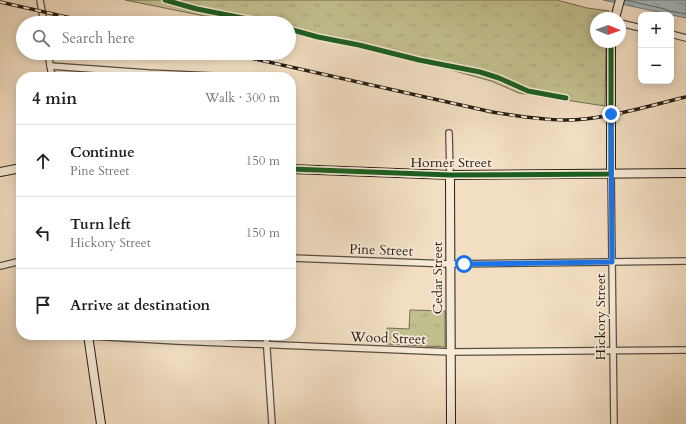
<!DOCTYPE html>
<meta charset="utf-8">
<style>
body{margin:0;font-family:Cardo,serif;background:#f2f2f2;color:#222}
.controls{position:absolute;right:12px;top:12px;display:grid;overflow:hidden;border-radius:8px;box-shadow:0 2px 10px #0003}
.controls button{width:36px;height:36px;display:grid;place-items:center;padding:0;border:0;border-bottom:1px solid #e0e0e0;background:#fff;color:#222;font:20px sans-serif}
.compass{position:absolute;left:590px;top:12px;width:36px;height:36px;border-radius:50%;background:#fff;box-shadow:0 2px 10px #0003;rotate:91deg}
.stop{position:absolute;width:12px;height:12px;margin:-9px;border:3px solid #1a73e8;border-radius:50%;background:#fff}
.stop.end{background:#1a73e8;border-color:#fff;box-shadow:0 1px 4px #0008}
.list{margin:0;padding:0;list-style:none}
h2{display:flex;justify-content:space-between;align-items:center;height:52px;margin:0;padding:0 16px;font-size:17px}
h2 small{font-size:13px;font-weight:400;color:#767676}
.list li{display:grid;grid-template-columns:26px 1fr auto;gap:12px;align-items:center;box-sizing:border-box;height:72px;padding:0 16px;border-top:1px solid #e0e0e0}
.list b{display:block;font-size:15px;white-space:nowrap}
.list p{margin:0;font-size:13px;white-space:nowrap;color:#767676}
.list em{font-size:13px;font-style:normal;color:#767676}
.icon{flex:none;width:22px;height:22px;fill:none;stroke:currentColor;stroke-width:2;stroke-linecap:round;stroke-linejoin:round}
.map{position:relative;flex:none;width:686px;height:424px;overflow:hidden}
.search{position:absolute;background:#fff;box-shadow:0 2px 10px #0003;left:16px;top:16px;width:280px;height:44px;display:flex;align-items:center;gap:10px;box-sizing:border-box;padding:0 14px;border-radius:22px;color:#767676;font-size:15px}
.panel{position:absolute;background:#fff;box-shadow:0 2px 10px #0003;left:16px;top:72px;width:280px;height:268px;border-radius:16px}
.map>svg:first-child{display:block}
.park{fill:url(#park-tufts);stroke:#756e51}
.water{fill:url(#water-ripples);stroke:#717b7b}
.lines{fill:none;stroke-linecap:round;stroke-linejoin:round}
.shore{stroke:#656c6a;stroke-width:1}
.street-casing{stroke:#5a4e40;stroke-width:8}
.secondary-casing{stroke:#281e14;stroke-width:10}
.street{stroke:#f7ead7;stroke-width:5.5}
.secondary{stroke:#f7ead7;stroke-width:8}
.rail-casing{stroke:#281e14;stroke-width:3.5}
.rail{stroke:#f7ead7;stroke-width:2;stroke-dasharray:6;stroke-linecap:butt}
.cycleway-casing{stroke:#f7ead7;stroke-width:8}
.cycleway{stroke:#1b5e20;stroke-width:5}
.route{stroke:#1a73e8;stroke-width:5}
.labels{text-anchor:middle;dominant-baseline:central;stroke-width:3.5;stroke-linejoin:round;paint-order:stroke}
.street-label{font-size:14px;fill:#281e14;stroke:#f7ead7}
</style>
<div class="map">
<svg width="686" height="424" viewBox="0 0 686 424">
<defs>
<pattern id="park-tufts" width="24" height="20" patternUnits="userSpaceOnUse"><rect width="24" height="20" fill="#c2bf8e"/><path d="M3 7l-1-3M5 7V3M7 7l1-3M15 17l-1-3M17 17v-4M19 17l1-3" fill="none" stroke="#a7a47a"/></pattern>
<pattern id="water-ripples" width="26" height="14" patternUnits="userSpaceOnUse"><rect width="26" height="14" fill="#a2b9bf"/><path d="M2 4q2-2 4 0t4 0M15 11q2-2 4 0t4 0" fill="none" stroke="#84969a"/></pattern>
</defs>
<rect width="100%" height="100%" fill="#f2dec2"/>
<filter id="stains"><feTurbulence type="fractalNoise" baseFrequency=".005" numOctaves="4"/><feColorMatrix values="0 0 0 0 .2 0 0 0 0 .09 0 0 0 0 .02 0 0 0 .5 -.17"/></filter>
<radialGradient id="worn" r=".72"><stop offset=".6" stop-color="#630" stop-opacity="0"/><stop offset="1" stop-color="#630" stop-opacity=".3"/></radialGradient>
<g class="park">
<path d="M125 0H557L587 8 609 11 607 18H596V42H606L605 106 519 93 491 81 444 68 393 55 289 33V23H239Z"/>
<path d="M410 310 445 311V347L387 344V328L409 329Z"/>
</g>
<path class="water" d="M603 0H686V18Z"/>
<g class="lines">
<path class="shore" d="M625 0 665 9 669 11 686 14"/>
<g class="street-casing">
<g id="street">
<path d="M40 0 44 23"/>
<path d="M620 23 641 28"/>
<path d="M671 34 686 38"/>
<path d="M48 53 52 77"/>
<path d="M50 66 148 73 235 77"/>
<path d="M449 133 450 175"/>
<path d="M611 174 614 424"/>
<path d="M291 258 450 264 686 261"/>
<path d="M0 266 21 261"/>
<path d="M266 335 272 424"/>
<path d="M89 336 177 341 451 352 686 350"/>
</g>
</g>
<g class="secondary-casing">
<g id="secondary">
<path d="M615 18 620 0"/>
<path d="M611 42V174"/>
<path d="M291 169 450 175 686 173"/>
<path d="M0 172 21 168"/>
<path d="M450 175 451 424"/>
<path d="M88 335 101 424"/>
</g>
</g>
<use href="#street" class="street"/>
<use href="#secondary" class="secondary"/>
<g class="rail-casing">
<g id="rail">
<path d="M0 2 93 23"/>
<path d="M228 53 492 112C516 116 540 120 565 120 604 120 648 106 686 97"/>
</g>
</g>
<use href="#rail" class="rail"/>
<g class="cycleway-casing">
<g id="cycleway">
<path d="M165 0 197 9 269 23"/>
<path d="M289 29 318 37 359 45 419 60 480 72 499 78 528 91 566 98"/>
<path d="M291 169 450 175 611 174V42"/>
</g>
</g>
<use href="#cycleway" class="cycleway"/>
</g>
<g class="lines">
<path class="route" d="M464 264 612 262 611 114"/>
</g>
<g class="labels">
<g class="street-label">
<text x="451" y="162">Horner Street</text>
<text transform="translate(381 250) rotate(2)">Pine Street</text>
<text transform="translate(437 278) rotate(-90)">Cedar Street</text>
<text transform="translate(600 317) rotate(-90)">Hickory Street</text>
<text transform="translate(388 338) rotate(2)">Wood Street</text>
</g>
</g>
<rect width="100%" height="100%" filter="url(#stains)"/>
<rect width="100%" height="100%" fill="url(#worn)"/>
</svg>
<div class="controls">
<button>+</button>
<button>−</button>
</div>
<svg class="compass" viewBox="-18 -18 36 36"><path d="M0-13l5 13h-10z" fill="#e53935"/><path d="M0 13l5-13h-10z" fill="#767676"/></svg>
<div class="stop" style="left:464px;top:264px"></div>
<div class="stop end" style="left:611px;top:114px"></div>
<div class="search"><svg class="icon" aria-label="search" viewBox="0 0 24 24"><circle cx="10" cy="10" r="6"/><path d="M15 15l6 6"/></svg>Search here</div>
<section class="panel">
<h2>4 min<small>Walk · 300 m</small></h2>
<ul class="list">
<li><svg class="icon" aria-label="ahead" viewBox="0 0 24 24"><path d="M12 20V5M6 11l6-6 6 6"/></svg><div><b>Continue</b><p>Pine Street</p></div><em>150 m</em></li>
<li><svg class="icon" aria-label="left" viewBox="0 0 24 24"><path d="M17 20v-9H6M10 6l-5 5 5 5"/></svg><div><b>Turn left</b><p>Hickory Street</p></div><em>150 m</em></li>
<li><svg class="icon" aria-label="arrive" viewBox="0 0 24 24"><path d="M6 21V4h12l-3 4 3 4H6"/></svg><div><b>Arrive at destination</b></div></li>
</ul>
</section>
</div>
